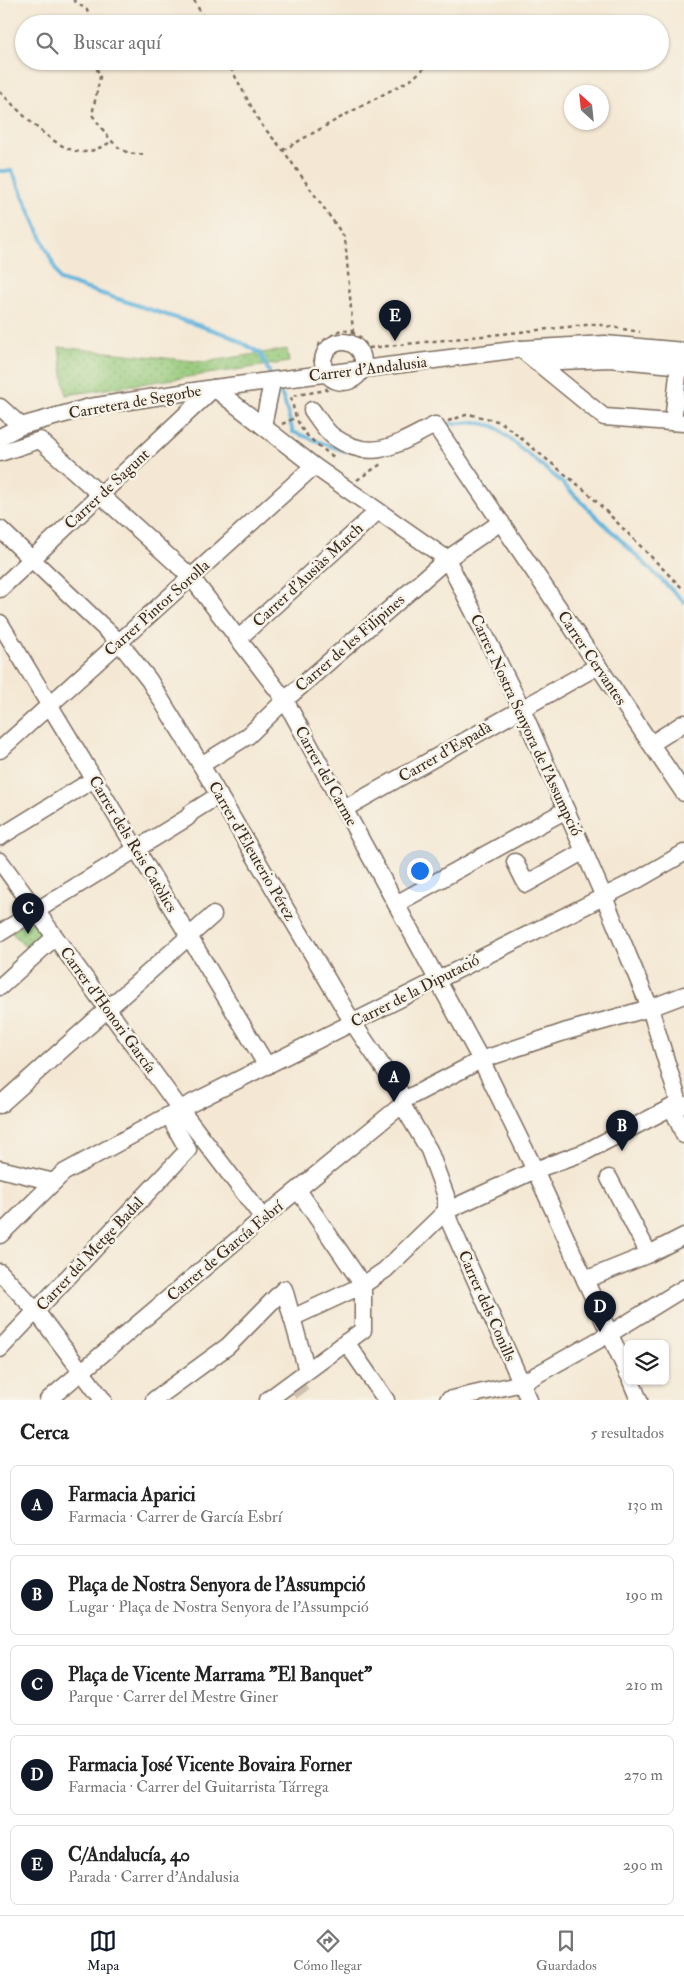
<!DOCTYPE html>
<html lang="es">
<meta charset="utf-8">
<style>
body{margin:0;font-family:"IM FELL Double Pica",serif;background:#f6f6f6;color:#222}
.controls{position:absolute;right:15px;bottom:15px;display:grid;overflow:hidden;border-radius:8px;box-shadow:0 1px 4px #0004}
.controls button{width:45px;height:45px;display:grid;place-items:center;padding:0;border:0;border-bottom:1px solid #e0e0e0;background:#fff;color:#222;font:25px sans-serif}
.compass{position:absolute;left:564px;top:85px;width:45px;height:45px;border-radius:50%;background:#fff;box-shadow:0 1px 4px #0004;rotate:333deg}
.you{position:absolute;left:419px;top:870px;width:18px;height:18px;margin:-12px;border:4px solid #fff;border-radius:50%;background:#1a73e8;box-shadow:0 0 0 8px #1a73e833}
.badge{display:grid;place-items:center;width:32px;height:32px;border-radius:50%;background:#111827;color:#fff;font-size:16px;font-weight:700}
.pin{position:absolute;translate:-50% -41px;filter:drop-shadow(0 1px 2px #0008)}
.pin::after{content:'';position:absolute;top:26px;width:18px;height:15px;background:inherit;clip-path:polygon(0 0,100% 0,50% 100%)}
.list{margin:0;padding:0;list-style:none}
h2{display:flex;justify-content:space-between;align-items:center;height:65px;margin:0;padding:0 20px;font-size:21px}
h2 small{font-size:16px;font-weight:400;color:#767676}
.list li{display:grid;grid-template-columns:32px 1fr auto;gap:15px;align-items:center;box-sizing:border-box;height:80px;margin:0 10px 10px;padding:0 10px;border:1px solid #e0e0e0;border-radius:8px}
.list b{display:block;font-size:19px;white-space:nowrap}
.list p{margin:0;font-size:16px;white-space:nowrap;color:#767676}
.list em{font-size:16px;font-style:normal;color:#767676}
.icon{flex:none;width:28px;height:28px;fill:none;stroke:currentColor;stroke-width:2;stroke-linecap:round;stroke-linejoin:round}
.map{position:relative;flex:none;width:684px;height:1400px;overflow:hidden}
.search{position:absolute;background:#fff;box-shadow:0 1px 4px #0004;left:15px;right:15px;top:15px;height:55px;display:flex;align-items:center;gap:12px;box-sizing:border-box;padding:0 18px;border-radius:28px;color:#767676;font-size:19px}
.sheet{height:515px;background:#fff}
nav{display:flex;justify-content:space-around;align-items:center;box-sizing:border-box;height:70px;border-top:1px solid #e0e0e0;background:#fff;font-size:14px;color:#767676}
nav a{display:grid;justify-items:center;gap:2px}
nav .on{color:#111827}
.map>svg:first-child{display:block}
.park{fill:url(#park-dots);stroke:#687a4c}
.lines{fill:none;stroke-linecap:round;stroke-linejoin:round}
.stream{stroke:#60b4dc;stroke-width:4}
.minor-tunnel{stroke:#cfc2b0;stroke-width:16;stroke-dasharray:16 8;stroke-linecap:butt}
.minor-casing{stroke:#7c6c5e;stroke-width:19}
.path{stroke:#7c6c5e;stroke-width:2.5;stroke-dasharray:4 4;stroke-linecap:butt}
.minor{stroke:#fff;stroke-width:16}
.labels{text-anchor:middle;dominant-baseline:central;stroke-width:5;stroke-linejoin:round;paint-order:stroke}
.street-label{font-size:16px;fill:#3b2a1e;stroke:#f7f3e8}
</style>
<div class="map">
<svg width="684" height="1400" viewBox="0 0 684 1400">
<defs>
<pattern id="park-dots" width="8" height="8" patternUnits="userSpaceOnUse" patternTransform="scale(1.25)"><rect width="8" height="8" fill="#95c97a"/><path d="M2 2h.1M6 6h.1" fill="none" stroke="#7ba363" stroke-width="1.8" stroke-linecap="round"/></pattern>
</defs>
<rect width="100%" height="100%" fill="#f7f3e8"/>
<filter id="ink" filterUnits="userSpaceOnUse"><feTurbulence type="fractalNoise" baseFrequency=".02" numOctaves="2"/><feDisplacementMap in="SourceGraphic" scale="10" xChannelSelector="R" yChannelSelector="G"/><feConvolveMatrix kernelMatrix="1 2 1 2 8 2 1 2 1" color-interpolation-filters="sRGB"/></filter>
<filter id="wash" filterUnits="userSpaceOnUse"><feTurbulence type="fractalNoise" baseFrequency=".0096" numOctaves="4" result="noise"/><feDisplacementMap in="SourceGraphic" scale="20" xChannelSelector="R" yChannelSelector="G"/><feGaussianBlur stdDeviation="1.12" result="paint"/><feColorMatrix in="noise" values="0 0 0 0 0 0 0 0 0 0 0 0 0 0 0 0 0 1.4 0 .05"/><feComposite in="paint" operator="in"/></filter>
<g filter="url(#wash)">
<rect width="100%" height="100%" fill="#f4e8d4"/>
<g class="park">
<path d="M59 347 204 362 287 349 289 362 66 395Z"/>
<path d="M32 919 45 936 28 950 11 932Z"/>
</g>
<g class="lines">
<g class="stream">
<path d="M0 171H12L60 280 228 335 260 353 271 376"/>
<path d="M277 386 284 400 293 432 344 451"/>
<path d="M443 427 449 424 475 422 494 426 557 478 684 602"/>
</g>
</g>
</g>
<g filter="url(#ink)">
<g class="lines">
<path class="minor-tunnel" d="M293 1381 307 1400"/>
<g class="minor-casing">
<g id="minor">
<circle cx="343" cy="362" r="20"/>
<path d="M521 349 604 417 684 423"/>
<path d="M536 362 610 359 684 366"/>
<path d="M214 388 314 466 447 559 522 709 604 897 650 1008 680 1106"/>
<path d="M0 407 21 426"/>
<path d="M312 410C318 418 325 431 334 437 373 464 398 443 435 425L684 793"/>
<path d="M673 422 679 365"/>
<path d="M263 426 272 382"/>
<path d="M0 437 21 426 90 407 214 388 521 349 605 344 684 351"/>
<path d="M0 453 40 440 191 577 285 700 481 1060 535 1170 628 1374"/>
<path d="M0 529 119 642 149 680 201 765 353 1023 401 1094 404 1108 429 1150 446 1196V1211L450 1223 529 1400"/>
<path d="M0 589 214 388"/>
<path d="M0 623 267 1066"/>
<path d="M238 639 378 511"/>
<path d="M651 744 684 723"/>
<path d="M0 750 314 466"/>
<path d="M201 765 248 736 285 700 447 559 501 522"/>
<path d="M344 809 598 666"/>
<path d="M0 837 94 779"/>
<path d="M0 861 180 1109 263 1218"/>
<path d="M515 862 526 884 584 851"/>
<path d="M396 904 566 810"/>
<path d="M0 933 187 818 192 812 219 795"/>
<path d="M0 987 55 937"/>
<path d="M402 1101 481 1060 564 1032 650 1008 684 995"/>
<path d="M0 1105 213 915"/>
<path d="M672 1107 684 1135"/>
<path d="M0 1169 54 1182"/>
<path d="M609 1178 649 1254"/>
<path d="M0 1235 63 1173 180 1109 639 879 684 853"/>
<path d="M0 1272 36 1311 103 1400"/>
<path d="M585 1280 649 1254 684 1236"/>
<path d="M292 1318 363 1285 298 1190"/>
<path d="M346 1342 386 1400"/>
<path d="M0 1349 188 1150 174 1125 180 1109"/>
<path d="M631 1381 639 1400"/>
<path d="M48 1400 263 1218 403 1104"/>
<path d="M154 1400 228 1346 284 1289 307 1371"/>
<path d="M268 1400 363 1330V1285L385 1270 446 1211 535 1170 585 1152 672 1107 684 1105"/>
<path d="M448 1400 522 1383 611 1333 684 1288"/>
</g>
</g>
<g class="path">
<path d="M73 0 87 10 91 24"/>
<path d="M194 0 207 24"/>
<path d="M411 18 420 24"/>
<path d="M94 61 100 77 92 115C109 136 116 157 146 154"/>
<path d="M227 61 260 123 283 150 345 238 353 332 352 344"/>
<path d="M0 92C20 111 52 148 80 152 91 153 103 146 113 141"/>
<path d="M283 150 345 115 412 79 432 61"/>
<path d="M314 362 320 343 342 329 358 335 369 348 595 324 640 332"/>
<path d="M326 388 327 390 291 396C297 431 305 435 332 456L334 453"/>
<path d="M448 421 469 414 501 422 588 493 684 590"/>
<path d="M282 424 295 418"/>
<path d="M357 480 381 464"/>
</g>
<use href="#minor" class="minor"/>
</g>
</g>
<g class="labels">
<g class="street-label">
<text transform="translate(368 369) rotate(-7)">Carrer d'Andalusia</text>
<text transform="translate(135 402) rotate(-10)">Carretera de Segorbe</text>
<text transform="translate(107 489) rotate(-43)">Carrer de Sagunt</text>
<text transform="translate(308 575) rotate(-43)">Carrer d'Ausiàs March</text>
<text transform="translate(157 608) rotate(-42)">Carrer Pintor Sorolla</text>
<text transform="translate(350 643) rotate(-41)">Carrer de les Filipines</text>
<text transform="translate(592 658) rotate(56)">Carrer Cervantes</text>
<text transform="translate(526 725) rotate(65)">Carrer Nostra Senyora de l'Assumpció</text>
<text transform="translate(445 752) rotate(-30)">Carrer d'Espadà</text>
<text transform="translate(326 776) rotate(61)">Carrer del Carme</text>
<text transform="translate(133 844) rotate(59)">Carrer dels Reis Catòlics</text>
<text transform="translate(252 851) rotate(60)">Carrer d'Eleuterio Pérez</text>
<text transform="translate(415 991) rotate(-27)">Carrer de la Diputació</text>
<text transform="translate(108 1010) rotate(54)">Carrer d'Honori García</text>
<text transform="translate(225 1251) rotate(-40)">Carrer de García Esbrí</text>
<text transform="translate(90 1254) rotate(-47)">Carrer del Metge Badal</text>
<text transform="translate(487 1306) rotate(66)">Carrer dels Conills</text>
</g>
</g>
</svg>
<div class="controls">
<button><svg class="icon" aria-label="layers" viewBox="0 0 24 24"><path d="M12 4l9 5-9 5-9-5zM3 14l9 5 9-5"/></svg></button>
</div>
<svg class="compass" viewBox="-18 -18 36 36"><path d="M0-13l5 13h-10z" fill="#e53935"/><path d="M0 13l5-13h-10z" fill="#767676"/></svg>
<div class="you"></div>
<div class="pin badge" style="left:394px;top:1102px">A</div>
<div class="pin badge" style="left:622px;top:1151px">B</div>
<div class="pin badge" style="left:28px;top:934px">C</div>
<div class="pin badge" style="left:600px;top:1332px">D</div>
<div class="pin badge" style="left:395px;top:341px">E</div>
<div class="search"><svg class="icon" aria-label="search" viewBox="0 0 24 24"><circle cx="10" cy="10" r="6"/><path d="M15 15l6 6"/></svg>Buscar aquí</div>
</div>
<section class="sheet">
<h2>Cerca<small>5 resultados</small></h2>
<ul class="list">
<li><span class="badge">A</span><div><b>Farmacia Aparici</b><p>Farmacia · Carrer de García Esbrí</p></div><em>130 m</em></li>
<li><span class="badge">B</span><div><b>Plaça de Nostra Senyora de l'Assumpció</b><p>Lugar · Plaça de Nostra Senyora de l'Assumpció</p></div><em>190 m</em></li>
<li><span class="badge">C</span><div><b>Plaça de Vicente Marrama &quot;El Banquet&quot;</b><p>Parque · Carrer del Mestre Giner</p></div><em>210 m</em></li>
<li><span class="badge">D</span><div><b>Farmacia José Vicente Bovaira Forner</b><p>Farmacia · Carrer del Guitarrista Tárrega</p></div><em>270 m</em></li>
<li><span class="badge">E</span><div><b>C/Andalucía, 40</b><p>Parada · Carrer d'Andalusia</p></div><em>290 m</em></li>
</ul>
</section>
<nav>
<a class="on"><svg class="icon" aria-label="map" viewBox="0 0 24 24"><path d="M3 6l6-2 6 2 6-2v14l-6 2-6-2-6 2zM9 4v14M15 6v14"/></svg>Mapa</a>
<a><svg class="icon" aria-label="directions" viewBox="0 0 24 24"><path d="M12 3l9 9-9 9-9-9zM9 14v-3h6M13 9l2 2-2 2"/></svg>Cómo llegar</a>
<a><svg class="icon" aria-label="saved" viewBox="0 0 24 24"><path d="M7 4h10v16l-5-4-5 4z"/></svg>Guardados</a>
</nav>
